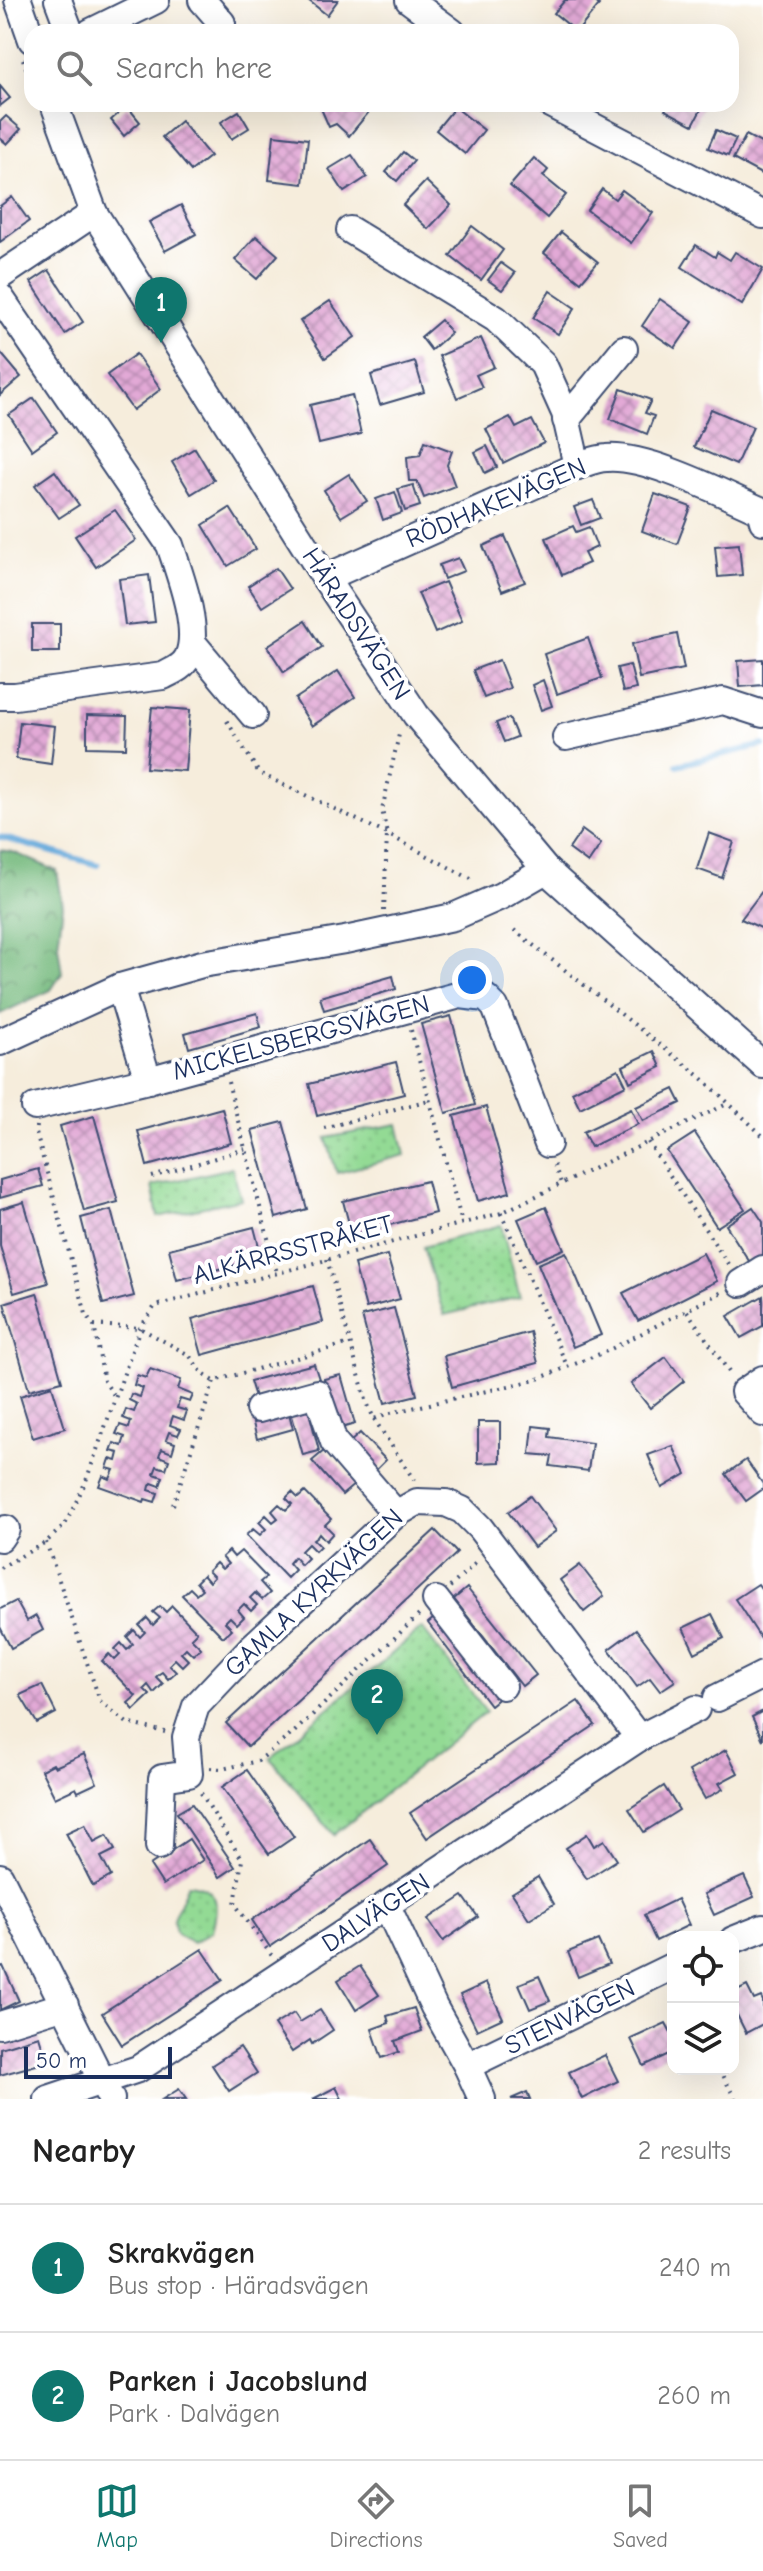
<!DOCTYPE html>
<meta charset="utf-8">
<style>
body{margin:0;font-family:"Comic Neue",sans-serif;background:#f6f6f6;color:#222}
.controls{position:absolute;right:24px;bottom:24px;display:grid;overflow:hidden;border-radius:16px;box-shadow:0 8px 32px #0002}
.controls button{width:72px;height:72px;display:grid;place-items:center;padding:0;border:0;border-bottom:2px solid #e0e0e0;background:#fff;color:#222;font:40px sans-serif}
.scale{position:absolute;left:24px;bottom:20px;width:148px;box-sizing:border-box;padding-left:8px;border:4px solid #1b2f5e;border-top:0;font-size:22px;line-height:28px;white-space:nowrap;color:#1b2f5e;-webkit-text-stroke:6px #fff;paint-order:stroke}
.you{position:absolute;left:472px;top:980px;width:28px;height:28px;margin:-20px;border:6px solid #fff;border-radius:50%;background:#1a73e8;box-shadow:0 0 0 12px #1a73e833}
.badge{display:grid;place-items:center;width:52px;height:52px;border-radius:50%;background:#0f766e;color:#fff;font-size:26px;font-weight:700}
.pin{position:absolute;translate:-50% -66px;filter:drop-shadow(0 2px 4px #0008)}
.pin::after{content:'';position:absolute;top:42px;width:28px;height:24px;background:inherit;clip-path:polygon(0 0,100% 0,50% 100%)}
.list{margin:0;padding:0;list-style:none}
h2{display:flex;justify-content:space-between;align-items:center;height:104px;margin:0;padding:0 32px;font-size:34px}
h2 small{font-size:26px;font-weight:400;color:#767676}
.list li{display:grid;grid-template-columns:52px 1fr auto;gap:24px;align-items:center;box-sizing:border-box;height:128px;padding:0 32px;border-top:2px solid #e0e0e0}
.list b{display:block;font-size:30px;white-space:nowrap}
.list p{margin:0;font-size:26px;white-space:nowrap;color:#767676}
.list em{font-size:26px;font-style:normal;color:#767676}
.icon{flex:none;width:44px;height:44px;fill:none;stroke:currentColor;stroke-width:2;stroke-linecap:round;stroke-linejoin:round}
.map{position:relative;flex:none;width:763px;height:2099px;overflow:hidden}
.search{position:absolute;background:#fff;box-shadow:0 8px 32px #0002;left:24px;right:24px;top:24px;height:88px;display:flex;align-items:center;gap:20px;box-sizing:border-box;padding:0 28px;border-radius:24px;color:#767676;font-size:30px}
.sheet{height:360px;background:#fff}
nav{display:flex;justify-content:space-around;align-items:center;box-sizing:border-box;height:112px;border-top:2px solid #e0e0e0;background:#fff;font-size:22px;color:#767676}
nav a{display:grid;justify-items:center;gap:4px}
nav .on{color:#0f766e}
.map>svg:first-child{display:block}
.grass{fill:url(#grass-dots);stroke:#578479;stroke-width:2}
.forest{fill:url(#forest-crowns);stroke:#48746e;stroke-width:2}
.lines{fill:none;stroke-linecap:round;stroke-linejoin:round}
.stream{stroke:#67aadb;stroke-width:6}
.building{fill:url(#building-cross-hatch)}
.minor-casing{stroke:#3c4c71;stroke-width:30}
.path{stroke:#3c4c71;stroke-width:4;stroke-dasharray:2 6;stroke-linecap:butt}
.minor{stroke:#fff;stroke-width:26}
.labels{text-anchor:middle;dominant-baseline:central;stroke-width:8;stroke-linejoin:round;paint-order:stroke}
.street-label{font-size:26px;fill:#1b2f5e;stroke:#fff}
</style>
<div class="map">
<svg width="763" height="2099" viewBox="0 0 763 2099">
<defs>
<pattern id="grass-dots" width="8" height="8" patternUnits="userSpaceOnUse" patternTransform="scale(2)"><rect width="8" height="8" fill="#93da94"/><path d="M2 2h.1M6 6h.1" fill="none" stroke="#7ebb82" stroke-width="1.8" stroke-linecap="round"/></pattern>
<pattern id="forest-crowns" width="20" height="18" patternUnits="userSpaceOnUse" patternTransform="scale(2)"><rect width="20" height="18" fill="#76ba7e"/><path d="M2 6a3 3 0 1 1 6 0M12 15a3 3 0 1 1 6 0" fill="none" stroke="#60986a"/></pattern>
<pattern id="building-cross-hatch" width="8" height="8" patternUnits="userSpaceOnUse" patternTransform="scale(2)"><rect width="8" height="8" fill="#e2a9d6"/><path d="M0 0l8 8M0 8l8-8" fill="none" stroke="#b68ab1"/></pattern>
</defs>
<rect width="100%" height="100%" fill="#fff"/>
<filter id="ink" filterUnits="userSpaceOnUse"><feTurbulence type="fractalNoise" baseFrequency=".0125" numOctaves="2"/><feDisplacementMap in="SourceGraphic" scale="16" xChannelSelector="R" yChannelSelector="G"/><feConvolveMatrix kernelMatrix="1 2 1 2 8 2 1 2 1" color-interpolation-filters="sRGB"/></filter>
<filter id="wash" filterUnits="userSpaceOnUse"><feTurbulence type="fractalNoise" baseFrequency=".006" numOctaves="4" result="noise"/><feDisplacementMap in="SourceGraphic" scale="32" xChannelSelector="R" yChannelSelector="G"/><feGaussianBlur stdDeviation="1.8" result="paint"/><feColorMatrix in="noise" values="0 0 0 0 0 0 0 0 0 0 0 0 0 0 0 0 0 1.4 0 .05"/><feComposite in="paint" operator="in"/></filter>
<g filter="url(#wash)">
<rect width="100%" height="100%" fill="#f6eddc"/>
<g class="grass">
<path d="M398 1124 405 1155 337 1173 326 1138Z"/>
<path d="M232 1168 241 1199 158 1217 152 1186Z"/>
<path d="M501 1225 520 1297 444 1315 423 1247Z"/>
<path d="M422 1628 486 1712 334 1835 270 1758Z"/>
<path d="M188 1884C220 1887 219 1905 212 1931L193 1943 176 1933 173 1918Z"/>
</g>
<path class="forest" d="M0 850 13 852 57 871 63 906 58 945 62 973 51 990 0 1014Z"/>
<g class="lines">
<g class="stream">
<path d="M677 765 763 745"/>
<path d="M0 837 98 865"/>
</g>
</g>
<g id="blocks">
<g class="building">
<path d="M308 0H338L327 15Z"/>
<path d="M565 0H593L599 5 577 32 554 13Z"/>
<path d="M0 86 10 98 0 106Z"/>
<path d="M319 104H359L369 112 349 136 336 124 329 127Z"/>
<path d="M668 104H704L693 125 665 110Z"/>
<path d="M127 106 140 122 124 136 111 120Z"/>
<path d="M455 107 484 130 465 154 436 130Z"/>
<path d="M239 111 249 128 231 139 221 122Z"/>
<path d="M6 116 21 129 7 144 0 138V122Z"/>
<path d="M181 121 210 156 191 171 162 137Z"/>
<path d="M716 130 736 139 728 156 708 148Z"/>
<path d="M274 135 308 139 303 184 269 180Z"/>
<path d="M746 135 763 144V175L733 159Z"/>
<path d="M403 152 414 161 397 181 386 172Z"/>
<path d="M352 155 367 177 344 192 329 169Z"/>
<path d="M534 158 548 170 543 176 566 195 547 218 510 186Z"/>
<path d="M426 181 451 205 428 229 403 205Z"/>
<path d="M602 189 615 199 622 190 653 213 631 243 587 210Z"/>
<path d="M12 197 29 221 0 242V206Z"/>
<path d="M181 205 196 234 165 251 149 222Z"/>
<path d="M472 226 503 250 481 280 450 256Z"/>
<path d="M561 232 598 262 581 282 544 253Z"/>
<path d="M256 236 278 255 257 279 235 260Z"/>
<path d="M696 245 715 257 717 252 730 260 735 252 763 269 742 305 682 267Z"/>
<path d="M501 263 515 273 502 290 488 280Z"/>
<path d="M49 270 83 322 65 334 31 282Z"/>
<path d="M550 291 575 308 558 334 533 318Z"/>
<path d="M660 299 693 322 675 348 642 326Z"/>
<path d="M330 301 355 337 325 358 300 321Z"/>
<path d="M441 320 451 333 431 350 421 337Z"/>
<path d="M481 338 494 367 476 375 482 387 457 398 439 356Z"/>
<path d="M0 352 21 377 0 395Z"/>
<path d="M136 354 161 389 133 410 107 375Z"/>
<path d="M415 362 424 392 380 405 371 375Z"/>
<path d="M621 389 651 400 645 413 654 416 647 434 610 419Z"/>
<path d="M352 395 361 434 319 444 310 405Z"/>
<path d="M34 398 57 432 32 450 9 415Z"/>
<path d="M711 409 753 427 736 465 694 447Z"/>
<path d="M510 417 516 428 532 420 544 443 503 463 486 429Z"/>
<path d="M425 441 452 451 447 465 455 486 424 498 417 481H409L407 457 420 455Z"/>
<path d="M487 446 497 467 485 473 475 452Z"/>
<path d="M195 448 214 480 191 494 172 462Z"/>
<path d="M55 471 79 505 59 518 35 485Z"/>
<path d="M349 474 367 501 341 517 324 490Z"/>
<path d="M413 485 420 506 405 511 398 489Z"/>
<path d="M395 492 402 513 383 520 376 499Z"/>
<path d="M655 494 691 507 677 544 642 531Z"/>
<path d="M593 500 600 518 581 525 574 507Z"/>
<path d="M230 508 256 549 228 566 203 525Z"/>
<path d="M115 510 136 540 96 567 75 536Z"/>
<path d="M573 526 576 532 589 527 597 547 584 553 589 563 562 575 546 538Z"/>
<path d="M505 536 525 582 502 591 483 546Z"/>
<path d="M739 544 742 575 718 577 715 546Z"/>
<path d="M458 558 464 571 444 579 439 565Z"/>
<path d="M276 568 290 589 262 607 248 586Z"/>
<path d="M149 575 155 622 125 625 119 579Z"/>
<path d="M445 582 462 621 435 633 418 593Z"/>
<path d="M305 621 322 647 284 672 267 646Z"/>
<rect x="32" y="624" width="28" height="28"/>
<path d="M677 634 684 669 639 678 632 644Z"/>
<path d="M588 638 602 678 557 694 544 654Z"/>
<path d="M763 659V685L740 687 738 661Z"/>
<path d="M499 660 510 688 484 698 473 670Z"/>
<path d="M630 665 636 689 623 692 617 668Z"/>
<path d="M338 671 355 697 312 726 295 699Z"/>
<path d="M543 680 552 706 541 710 532 685Z"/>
<path d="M152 707 190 710 185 771 146 768Z"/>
<path d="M87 715 127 716 126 748 87 747Z"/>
<path d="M509 718 517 737 504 742 496 723Z"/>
<path d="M20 722 55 726 51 764 16 759Z"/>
<path d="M582 830 601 844 588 863 569 849Z"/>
<path d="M709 833 734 842 722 878 697 869Z"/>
<path d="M763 890V929L741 919Z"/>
<path d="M393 976 396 989 324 1010 320 997Z"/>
<path d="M257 1013 261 1027 189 1048 185 1033Z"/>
<path d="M451 1016 475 1105 446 1113 421 1024Z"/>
<path d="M654 1051 661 1067 630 1082 623 1066Z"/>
<path d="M396 1062 404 1094 317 1116 309 1084Z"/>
<path d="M618 1069 626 1085 580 1108 572 1092Z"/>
<path d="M674 1089 681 1103 643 1121 636 1107Z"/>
<path d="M486 1107 510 1192 478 1201 454 1116Z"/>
<path d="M222 1108 231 1143 147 1166 138 1131Z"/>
<path d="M631 1109 638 1124 591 1147 583 1132Z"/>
<path d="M94 1116 118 1202 84 1211 60 1126Z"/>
<path d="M283 1122 307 1209 276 1218 252 1130Z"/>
<path d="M695 1133 745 1209 717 1227 667 1151Z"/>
<path d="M38 1169 43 1186 0 1198V1180Z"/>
<path d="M427 1181 435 1213 352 1235 343 1201Z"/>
<path d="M24 1202 48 1283 14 1293 0 1246V1209Z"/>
<path d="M546 1207 564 1249 536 1261 518 1219Z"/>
<path d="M753 1207 763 1222V1256L751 1264 726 1225Z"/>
<path d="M111 1210 134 1296 103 1304 81 1218Z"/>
<path d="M254 1227 262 1258 177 1280 169 1249Z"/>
<path d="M566 1252 601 1335 573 1347 538 1264Z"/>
<path d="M703 1253 717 1281 638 1321 623 1293Z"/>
<path d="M387 1255 400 1299 366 1308 354 1264Z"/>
<path d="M313 1286 323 1322 202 1355 192 1319Z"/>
<path d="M37 1293 62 1381 29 1390 4 1303Z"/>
<path d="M763 1296V1326L741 1338 728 1316Z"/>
<path d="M394 1308 417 1395 385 1403 362 1316Z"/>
<path d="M530 1332 538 1363 452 1387 444 1356Z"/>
<path d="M666 1357 684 1381 650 1408 631 1384Z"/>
<path d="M314 1364 319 1379 255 1397 250 1381Z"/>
<path d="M150 1369 181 1380 178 1389 193 1395 190 1402 180 1399 177 1408 187 1411 184 1420 173 1416 170 1425 181 1429 178 1435 169 1432 166 1440 175 1443 172 1453 162 1449 160 1453 159 1456 169 1460 166 1469 157 1466 154 1474 163 1477 160 1486 152 1483 150 1486 149 1490 158 1493 155 1502 145 1499 144 1502 99 1486 103 1476 110 1479 114 1470 107 1468 110 1459 117 1461 119 1453 111 1451 114 1443 122 1446 125 1437 116 1434 120 1425 129 1428 131 1421 123 1418 126 1409 134 1412 137 1404 129 1400 131 1394 140 1397 143 1388 134 1385 137 1375 146 1378Z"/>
<path d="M341 1375 355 1424 338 1429 324 1379Z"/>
<path d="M52 1386 65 1428 33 1438 20 1396Z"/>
<path d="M308 1408 319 1451 303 1455 291 1412Z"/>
<path d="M289 1413 293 1429 257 1439 253 1423Z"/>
<path d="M478 1422H500V1462L478 1463Z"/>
<path d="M533 1426 550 1428 549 1437 592 1443 588 1471 550 1466 552 1456 530 1454Z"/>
<path d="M360 1433 386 1460 374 1472 348 1444Z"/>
<path d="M673 1446 686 1474 662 1488 648 1455Z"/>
<path d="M325 1450 355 1484 342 1495 312 1461Z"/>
<path d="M746 1460 763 1484V1489L746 1501 726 1474Z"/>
<path d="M292 1492 298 1498 305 1492 331 1519 325 1525 333 1533 326 1541 319 1533 317 1536 313 1539 320 1546 315 1551 308 1544 301 1551 308 1558 301 1565 294 1557 289 1563 295 1570 287 1578 246 1535 253 1529 260 1535 266 1529 259 1522 266 1515 273 1522 278 1518 272 1511 279 1504 286 1510 292 1504 286 1498Z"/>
<path d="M530 1496 556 1531 534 1547 508 1512Z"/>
<path d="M435 1530 457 1553 248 1747 226 1723Z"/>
<path d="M229 1551 234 1557 241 1551 266 1577 260 1582 270 1593 262 1600 255 1593 250 1598 257 1605 251 1611 244 1604 238 1610 244 1617 237 1624 230 1617 225 1622 232 1629 223 1637 182 1595 190 1588 196 1594 202 1589 196 1582 203 1575 209 1582 214 1577 208 1571 216 1563 222 1569 228 1564 222 1557Z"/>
<path d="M580 1565 604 1596 584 1612 560 1580Z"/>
<path d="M758 1584 763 1591V1642L735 1599Z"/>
<path d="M467 1588 536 1675 522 1686 454 1599Z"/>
<path d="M16 1601 27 1621 36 1616 43 1630 11 1648 0 1627V1609Z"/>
<path d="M160 1606 166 1612 172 1606 197 1632 191 1638 201 1648 193 1655 186 1648 181 1653 188 1660 182 1666 175 1659 169 1665 176 1672 168 1679 162 1672 159 1674 156 1677 163 1684 154 1693 148 1685 144 1689 150 1695 134 1710 128 1703 136 1696 102 1661 109 1654 115 1660 120 1655 115 1649 121 1643 127 1650 133 1644 127 1637 134 1630 140 1637 145 1632 139 1625 147 1618 153 1625 160 1618 153 1612Z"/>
<path d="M439 1614 501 1696 490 1705 428 1623Z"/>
<path d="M712 1614 724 1638 695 1653 683 1628Z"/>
<path d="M636 1629 675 1681 660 1691 650 1678 637 1687 609 1649Z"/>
<path d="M42 1685 56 1713 37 1723 20 1695Z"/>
<path d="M578 1701 595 1725 427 1838 410 1813Z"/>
<path d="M763 1711V1740L752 1717Z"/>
<path d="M726 1750 738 1773 719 1783 723 1789 705 1799 689 1771Z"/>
<path d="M84 1754 97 1783 78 1792 76 1788 55 1798 41 1770 53 1764 55 1767Z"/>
<path d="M247 1770 294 1837 269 1854 222 1787Z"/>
<path d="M664 1786 679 1810 644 1832 629 1809Z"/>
<path d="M192 1804 235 1867 220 1877 177 1813Z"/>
<path d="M85 1824 94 1842 107 1835 115 1850 101 1857 111 1876 93 1886 66 1833Z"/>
<path d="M587 1834 594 1846 604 1840 617 1860 587 1879 566 1848Z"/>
<path d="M189 1839 203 1860 163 1885 150 1865Z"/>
<path d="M370 1839 388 1866 270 1947 252 1920Z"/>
<path d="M744 1876 754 1897 714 1915 704 1894Z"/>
<path d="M538 1877 554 1904 529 1919 512 1893Z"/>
<path d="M463 1896 478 1917 443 1941 428 1919Z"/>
<path d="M677 1899 689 1925 656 1941 644 1915Z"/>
<path d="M598 1940 609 1964 578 1977 568 1952Z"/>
<path d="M202 1949 223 1980 122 2045 102 2013Z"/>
<path d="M3 1966 19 2001 0 2010V1967Z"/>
<path d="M360 1966 379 1995 356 2010 338 1980Z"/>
<path d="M539 1976 550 2001 530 2009 519 1984Z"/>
<path d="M486 1983 503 2018 477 2030 460 1995Z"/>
<path d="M747 1986 754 2000 761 1997 763 2001V2024L746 2033 734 2009 736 2007 733 1993Z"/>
<path d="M414 2008 422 2031 395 2041 399 2052 382 2058 372 2029 389 2023 387 2016Z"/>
<path d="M320 2010 333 2030 312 2044 310 2040 292 2052 274 2025 294 2013 300 2022Z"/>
<path d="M666 2023 673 2036V2052L644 2066 631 2039Z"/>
<path d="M39 2036 47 2062 0 2075V2048Z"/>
<path d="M240 2047 257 2073 229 2091 212 2065Z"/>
<path d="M605 2055 618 2081 582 2099 569 2072Z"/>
<path d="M336 2087 342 2099H313Z"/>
<path d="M179 2089 186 2099H163Z"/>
<path d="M527 2092 530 2099H511Z"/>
</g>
</g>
</g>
<g filter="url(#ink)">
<use href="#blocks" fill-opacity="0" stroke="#3c4c71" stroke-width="2"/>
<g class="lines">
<g class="minor-casing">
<g id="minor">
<path d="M18 0 32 40"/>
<path d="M58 0 70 32"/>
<path d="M202 0 222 23"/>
<path d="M409 0 452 32"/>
<path d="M91 32 156 0"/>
<path d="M54 104 94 213 325 578 416 715 546 870 763 1065"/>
<path d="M550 104 763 215"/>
<path d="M350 230 496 319 543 364 565 413 577 466"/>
<path d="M0 276 94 213"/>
<path d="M0 297 170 545C179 573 201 629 188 657 183 667 173 671 163 676L15 696H0"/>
<path d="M566 420 624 349"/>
<path d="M325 578 577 466C586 463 597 458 607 458 648 455 721 493 760 510L763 521"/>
<path d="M192 642 253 715"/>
<path d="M566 737 723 701 763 714"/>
<path d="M120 987 148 1080"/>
<path d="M0 1042 120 987 202 964 345 940 453 917 501 896 546 870"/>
<path d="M35 1107 148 1080 460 995 486 998 495 1007 548 1144"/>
<path d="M741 1283 763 1269"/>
<path d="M763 1379 744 1392 763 1413"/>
<path d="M259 1409 317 1393 334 1442 396 1514"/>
<path d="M0 1538 6 1529"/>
<path d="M436 1600 503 1686"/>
<path d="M717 1698 763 1675"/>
<path d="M159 1846 162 1778 189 1774 186 1737 196 1706 251 1648 396 1514 417 1502 446 1503 462 1510 480 1528 639 1738"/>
<path d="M0 1877 111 2099"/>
<path d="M387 1906 434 2007 467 2066 482 2099"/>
<path d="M733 1940 763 1928"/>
<path d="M0 2025 65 2005"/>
<path d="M467 2066 673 1966"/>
<path d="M48 2099 138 2069 639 1738 696 1709"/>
</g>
</g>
<g class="path">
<path d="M23 59 32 85"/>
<path d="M227 721 259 773 387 834 471 879"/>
<path d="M384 911 387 834 382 810 400 730"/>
<path d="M514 930 701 1077 763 1136"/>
<path d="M411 1030 462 1223"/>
<path d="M228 1082 277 1273"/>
<path d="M37 1126 36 1133 86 1314 94 1325 104 1381 116 1398"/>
<path d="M324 1128 429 1100"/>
<path d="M648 1142 728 1264"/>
<path d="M554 1165 561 1183"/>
<path d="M152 1177 245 1149"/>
<path d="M501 1213 567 1366"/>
<path d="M327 1259 366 1400 374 1419 386 1414 535 1380 607 1351 724 1291"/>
<path d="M687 1311 731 1375"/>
<path d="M94 1325 140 1328 189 1355 203 1374 214 1381"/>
<path d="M374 1419 414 1480"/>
<path d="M173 1505 214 1381 350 1343"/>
<path d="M46 1542 100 1701 127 1723 165 1732"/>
<path d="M0 1568 46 1542 65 1525 86 1481 140 1328 155 1306 501 1213 729 1103"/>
<path d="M450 1587 479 1560"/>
<path d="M210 1768 222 1769 258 1761 292 1734 420 1614"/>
<path d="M201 1793 242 1860 235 1904 272 1956"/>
<path d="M720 2069 735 2099"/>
</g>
<use href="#minor" class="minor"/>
</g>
</g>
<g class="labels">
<g class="street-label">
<text transform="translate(496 503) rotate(-23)">RÖDHAKEVÄGEN</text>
<text transform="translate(356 624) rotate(57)">HÄRADSVÄGEN</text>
<text transform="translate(301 1038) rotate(-15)">MICKELSBERGSVÄGEN</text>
<text transform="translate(293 1250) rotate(-15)">ALKÄRRSSTRÅKET</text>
<text transform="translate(314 1593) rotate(-43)">GAMLA KYRKVÄGEN</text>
<text transform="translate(376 1913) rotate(-33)">DALVÄGEN</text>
<text transform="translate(570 2017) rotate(-26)">STENVÄGEN</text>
</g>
</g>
</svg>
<div class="controls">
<button><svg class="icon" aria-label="locate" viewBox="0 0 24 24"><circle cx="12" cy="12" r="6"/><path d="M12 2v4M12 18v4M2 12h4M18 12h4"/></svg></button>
<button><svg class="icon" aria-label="layers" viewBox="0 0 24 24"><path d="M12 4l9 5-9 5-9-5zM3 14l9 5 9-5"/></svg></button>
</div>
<div class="scale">50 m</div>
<div class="you"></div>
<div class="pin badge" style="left:161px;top:343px">1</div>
<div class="pin badge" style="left:377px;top:1735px">2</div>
<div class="search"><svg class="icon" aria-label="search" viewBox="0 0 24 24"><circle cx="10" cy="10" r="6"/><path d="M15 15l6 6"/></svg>Search here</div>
</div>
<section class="sheet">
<h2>Nearby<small>2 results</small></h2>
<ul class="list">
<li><span class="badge">1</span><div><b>Skrakvägen</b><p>Bus stop · Häradsvägen</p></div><em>240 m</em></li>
<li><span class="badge">2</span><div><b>Parken i Jacobslund</b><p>Park · Dalvägen</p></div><em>260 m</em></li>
</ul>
</section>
<nav>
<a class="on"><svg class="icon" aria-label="map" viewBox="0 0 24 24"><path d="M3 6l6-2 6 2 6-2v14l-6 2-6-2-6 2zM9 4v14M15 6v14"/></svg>Map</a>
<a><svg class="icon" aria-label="directions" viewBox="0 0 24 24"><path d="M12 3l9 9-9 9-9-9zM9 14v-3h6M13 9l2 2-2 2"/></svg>Directions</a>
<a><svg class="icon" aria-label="saved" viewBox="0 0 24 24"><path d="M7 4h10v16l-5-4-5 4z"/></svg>Saved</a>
</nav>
